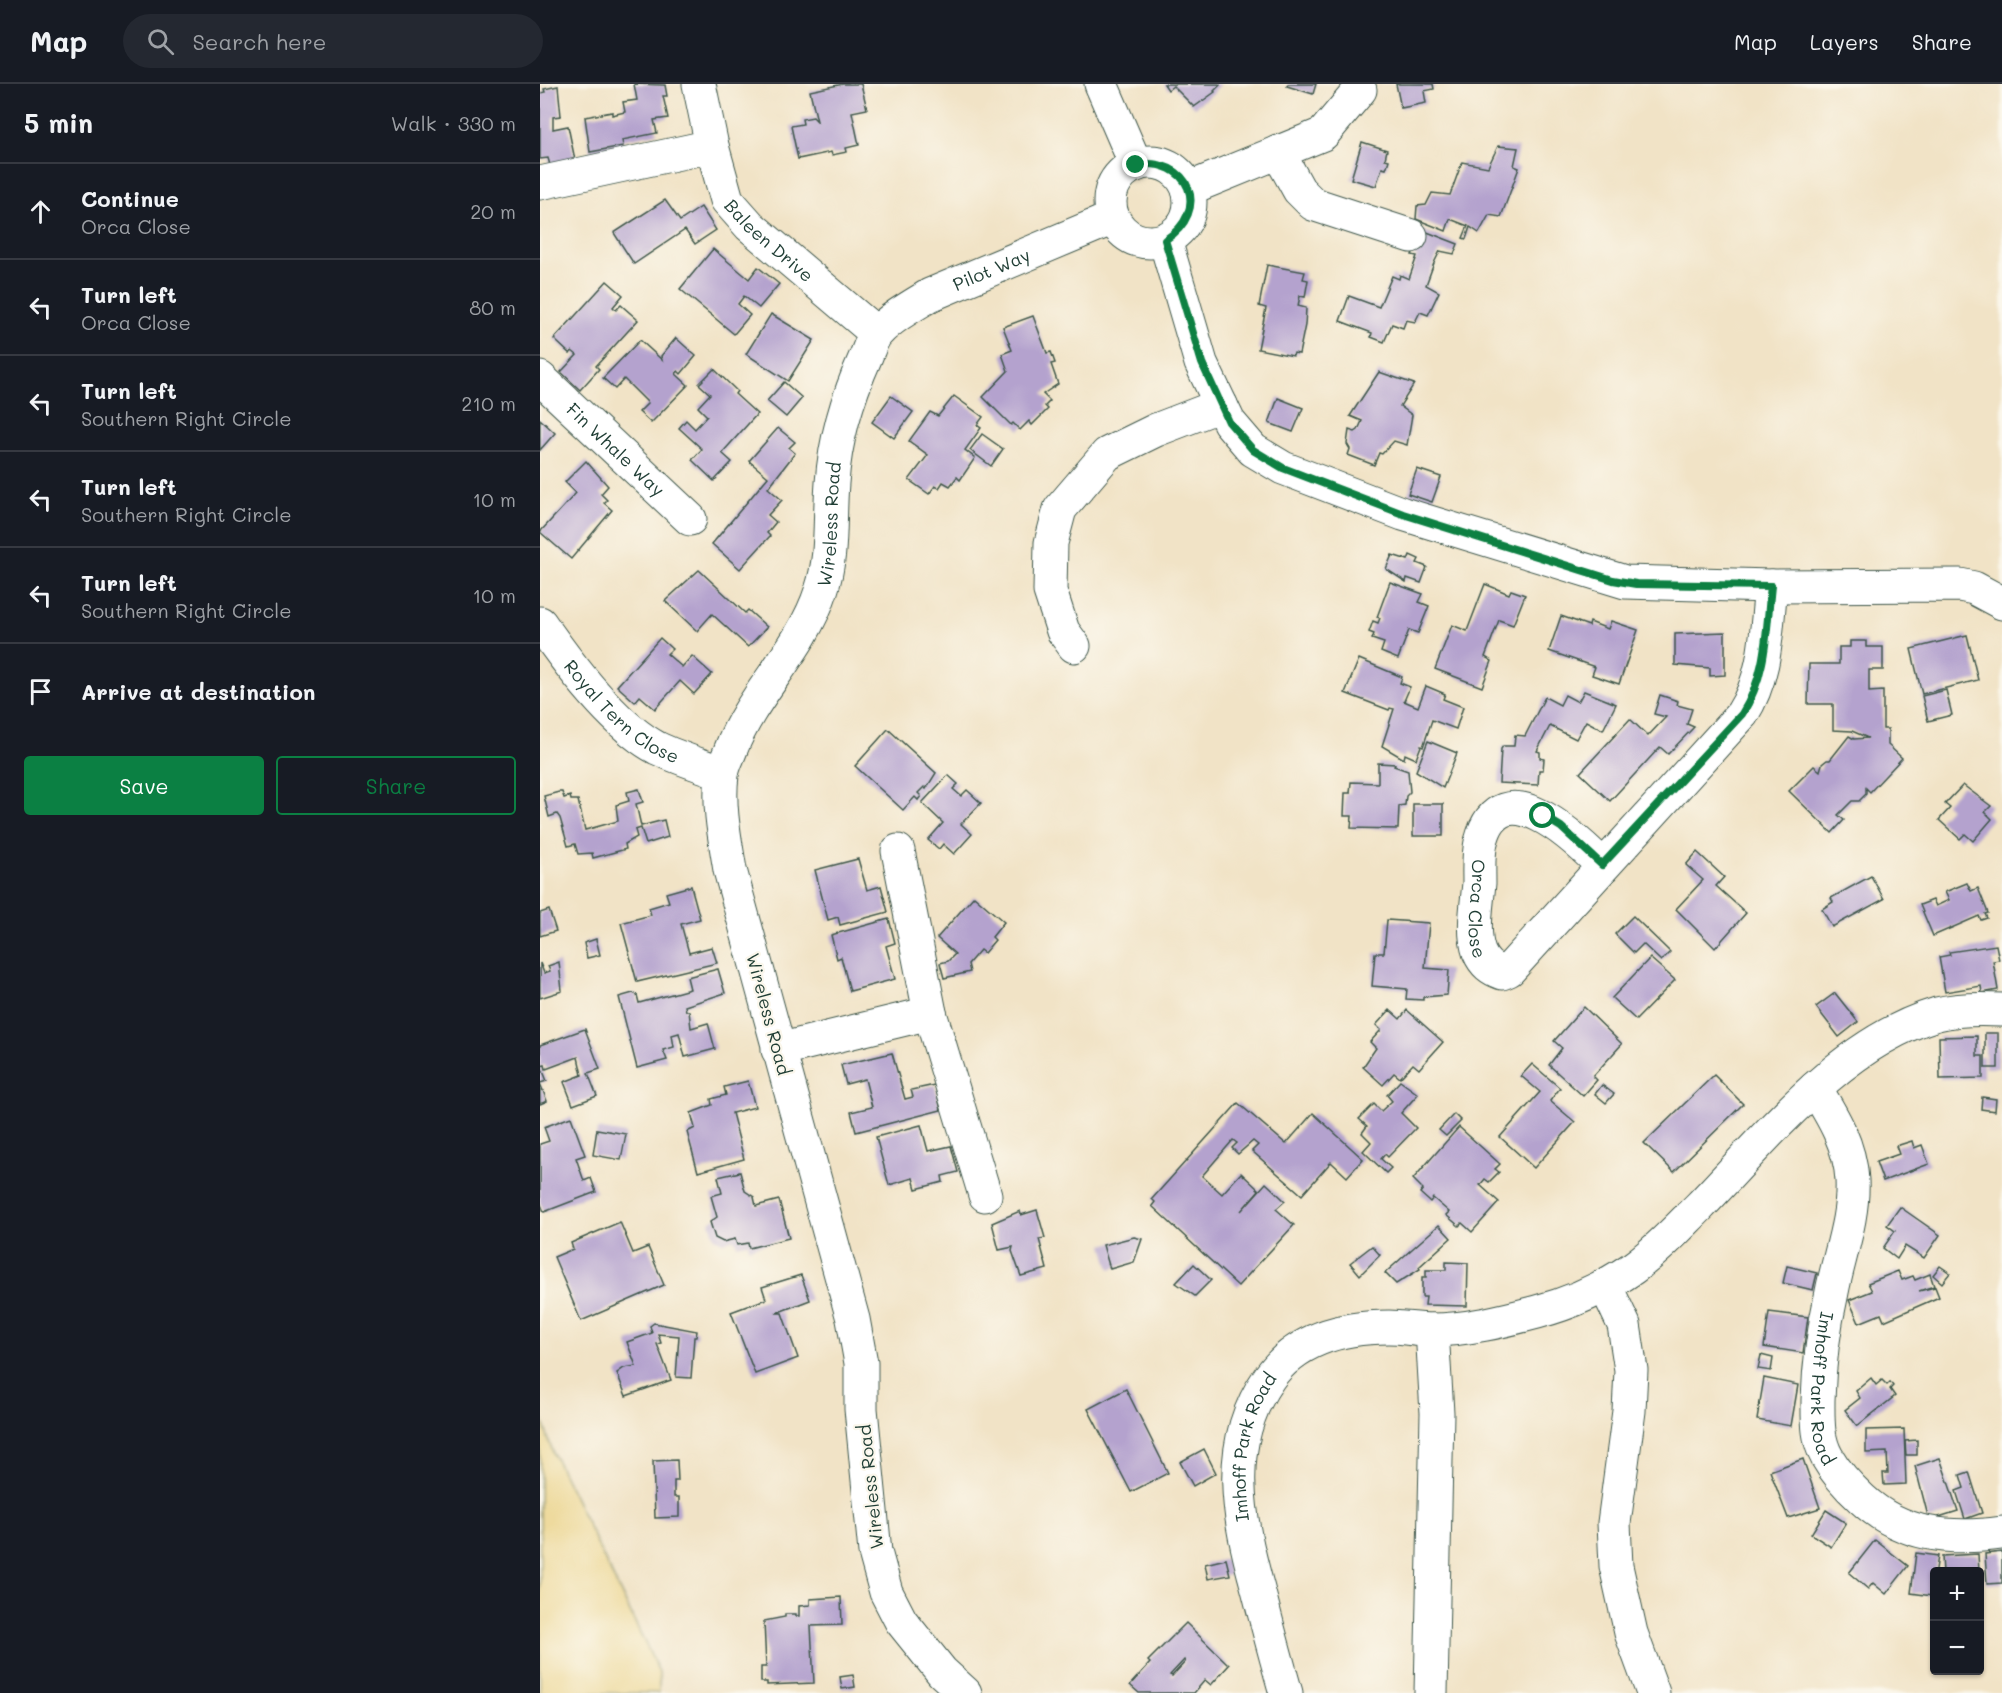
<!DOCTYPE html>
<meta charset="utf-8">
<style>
body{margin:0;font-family:Mali,sans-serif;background:#242831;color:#f1f3f6}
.controls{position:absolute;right:18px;bottom:18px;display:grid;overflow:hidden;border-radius:6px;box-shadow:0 2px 4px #0004}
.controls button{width:54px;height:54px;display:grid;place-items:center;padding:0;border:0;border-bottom:2px solid #363941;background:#171b24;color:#f1f3f6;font:30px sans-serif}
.stop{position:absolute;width:18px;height:18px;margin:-14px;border:4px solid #0b8043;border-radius:50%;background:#fff}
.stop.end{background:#0b8043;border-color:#fff;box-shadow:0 2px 6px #0008}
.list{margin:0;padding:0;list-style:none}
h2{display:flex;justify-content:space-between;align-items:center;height:78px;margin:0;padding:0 24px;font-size:26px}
h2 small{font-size:20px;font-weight:400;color:#9ea1a6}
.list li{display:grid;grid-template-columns:39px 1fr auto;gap:18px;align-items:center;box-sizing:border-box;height:96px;padding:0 24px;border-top:2px solid #363941}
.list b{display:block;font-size:22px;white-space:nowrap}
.list p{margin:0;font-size:20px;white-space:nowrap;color:#9ea1a6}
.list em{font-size:20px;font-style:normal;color:#9ea1a6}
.actions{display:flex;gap:12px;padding:18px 24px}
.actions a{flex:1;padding:14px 0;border:2px solid #0b8043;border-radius:6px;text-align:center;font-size:21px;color:#0b8043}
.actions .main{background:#0b8043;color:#fff}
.icon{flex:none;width:33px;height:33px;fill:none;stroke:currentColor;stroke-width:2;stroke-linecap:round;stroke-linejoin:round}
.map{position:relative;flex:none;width:1462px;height:1609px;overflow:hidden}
header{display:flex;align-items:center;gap:36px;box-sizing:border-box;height:84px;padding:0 30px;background:#171b24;border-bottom:2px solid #363941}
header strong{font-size:28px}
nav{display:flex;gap:33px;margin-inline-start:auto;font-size:21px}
.search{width:420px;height:54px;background:#242831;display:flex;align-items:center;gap:15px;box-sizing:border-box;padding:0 21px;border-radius:33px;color:#9ea1a6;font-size:22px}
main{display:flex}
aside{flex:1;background:#171b24}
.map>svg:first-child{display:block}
.sand{fill:#eeda9e;stroke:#868c69;stroke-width:1.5}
.building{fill:#b4a2ce;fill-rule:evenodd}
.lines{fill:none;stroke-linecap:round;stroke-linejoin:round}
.minor-casing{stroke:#3e564a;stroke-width:35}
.minor{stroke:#fff;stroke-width:33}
.route{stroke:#0b8043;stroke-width:8}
.labels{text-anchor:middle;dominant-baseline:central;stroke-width:4.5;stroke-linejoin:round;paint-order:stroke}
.street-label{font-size:18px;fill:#1f3d34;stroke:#fbf7ec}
</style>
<header>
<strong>Map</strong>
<div class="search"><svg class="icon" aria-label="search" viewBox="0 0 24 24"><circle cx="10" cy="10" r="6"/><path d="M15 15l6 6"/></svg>Search here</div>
<nav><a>Map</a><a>Layers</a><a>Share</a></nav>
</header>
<main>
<aside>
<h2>5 min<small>Walk · 330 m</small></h2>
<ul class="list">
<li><svg class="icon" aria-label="ahead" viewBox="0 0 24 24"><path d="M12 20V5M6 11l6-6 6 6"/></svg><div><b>Continue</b><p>Orca Close</p></div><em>20 m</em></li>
<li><svg class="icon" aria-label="left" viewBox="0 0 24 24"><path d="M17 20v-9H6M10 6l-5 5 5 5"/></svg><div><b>Turn left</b><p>Orca Close</p></div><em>80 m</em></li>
<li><svg class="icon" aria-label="left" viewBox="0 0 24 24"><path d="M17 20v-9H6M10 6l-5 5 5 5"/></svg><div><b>Turn left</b><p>Southern Right Circle</p></div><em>210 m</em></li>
<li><svg class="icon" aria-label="left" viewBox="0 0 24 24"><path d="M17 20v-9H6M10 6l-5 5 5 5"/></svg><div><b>Turn left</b><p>Southern Right Circle</p></div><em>10 m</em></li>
<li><svg class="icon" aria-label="left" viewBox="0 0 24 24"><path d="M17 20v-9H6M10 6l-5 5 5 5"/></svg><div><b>Turn left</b><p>Southern Right Circle</p></div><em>10 m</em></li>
<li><svg class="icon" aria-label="arrive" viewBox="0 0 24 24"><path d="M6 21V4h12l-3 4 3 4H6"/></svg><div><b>Arrive at destination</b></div></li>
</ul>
<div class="actions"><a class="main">Save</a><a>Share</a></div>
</aside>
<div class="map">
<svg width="1462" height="1609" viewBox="0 0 1462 1609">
<rect width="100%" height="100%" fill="#fbf7ec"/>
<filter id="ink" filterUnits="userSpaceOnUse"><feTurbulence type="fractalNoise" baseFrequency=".0167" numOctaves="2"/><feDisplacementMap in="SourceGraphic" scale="12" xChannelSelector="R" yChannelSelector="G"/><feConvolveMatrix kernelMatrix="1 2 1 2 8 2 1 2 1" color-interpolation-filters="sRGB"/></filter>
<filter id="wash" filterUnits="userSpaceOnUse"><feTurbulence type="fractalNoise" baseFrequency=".008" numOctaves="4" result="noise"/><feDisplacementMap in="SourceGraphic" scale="24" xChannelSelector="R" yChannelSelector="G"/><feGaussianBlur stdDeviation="1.35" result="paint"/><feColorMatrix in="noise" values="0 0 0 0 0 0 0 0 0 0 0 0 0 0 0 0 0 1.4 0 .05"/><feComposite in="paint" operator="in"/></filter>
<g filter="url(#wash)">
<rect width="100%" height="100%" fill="#f1e3c6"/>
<path class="sand" d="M0 1329 13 1369 119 1588V1609H0Z"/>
<g id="blocks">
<g class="building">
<path d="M94 0 125 1 127 12H123L128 34 114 36 117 49 82 56 83 62 50 68 45 33 72 28V31L85 28 83 18 97 16Z"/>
<path d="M303 0H321L327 25 312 28 319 61 306 64 307 68 292 71 291 68 258 75 251 42 263 40 262 35 273 33 277 37 270 7Z"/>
<path d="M624 0H679L680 1 674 7 675 8 654 23 633 2 628 6Z"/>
<path d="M748 0H776L773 10 747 2Z"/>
<path d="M856 0H893L894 5 884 7 886 19 861 24Z"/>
<path d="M18 2 21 32 13 33V45L28 42 35 76 10 81 8 74 0 75V9L5 8 4 5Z"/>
<path d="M822 58 847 66 845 75 849 76 846 85 842 84 836 102 811 95Z"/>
<path d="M958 62 978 64 974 82 979 84 961 133 949 131 939 149 930 143 926 155 923 154 928 142 910 135 906 147 876 135 877 122 886 121 892 109 910 111 922 78 948 83Z"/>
<path d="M125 116 140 137 161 123 176 146 155 160 145 146 94 180 74 149Z"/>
<path d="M882 146 918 160 914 170 900 167 894 179 886 201 899 208 888 231 880 228 875 238 866 236 863 244 852 240 844 258 831 253 832 249 800 237 809 212 839 223 852 192 859 195 860 191 869 195 877 172 872 171Z"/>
<path d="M173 165 209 195 218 183 239 200 219 224 204 212 198 220 210 231 194 250 140 205Z"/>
<path d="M727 181 765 188 763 195 768 196 765 213 760 212 758 222 766 224 765 241 759 270 754 269 753 272 718 265 726 224 719 222Z"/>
<path d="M67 197 83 211 73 223 76 226 81 221 98 236 56 282 59 285 40 306 21 288 37 271 32 267 30 270 14 255Z"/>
<path d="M231 230 274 256 248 297 206 270Z"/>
<path d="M493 232 507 269 511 268 515 279 511 280 518 300 503 310 510 317 505 322 508 325 492 341 489 337 480 346 473 339 471 341 443 313 468 287 462 270 472 266 463 243Z"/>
<path d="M136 254 156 272 141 290 138 287 136 290 148 301 111 339 99 328 108 319 84 295 75 305 63 294 100 256 122 276 121 272Z"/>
<path d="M174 285 197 307 195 310 217 330 182 369 192 378 174 397 152 376 162 365 139 344 146 336 155 345 167 332 158 323 170 310 159 300Z"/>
<path d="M839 288 874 300 860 322 872 331 867 361 854 357 842 370 839 369 834 381 808 371 810 365 807 360 809 346 815 348 818 346 822 337 810 332Z"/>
<path d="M244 298 262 314 246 333 227 317Z"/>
<path d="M351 312 373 328 354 354 332 338Z"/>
<path d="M414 312 443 333 437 341 441 344 425 366 435 374 420 396 417 393 410 402 403 398 399 404 395 402 389 410 369 396 388 371 369 357 390 328 398 332Z"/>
<path d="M738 314 763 324 753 348 729 339Z"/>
<path d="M0 335 15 349 0 366Z"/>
<path d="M238 344 255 358 249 364 255 369 228 404 242 416 228 431 236 438 227 449 230 452 200 485 172 460 228 393 209 377Z"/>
<path d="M442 350 463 365 451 382 430 366Z"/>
<path d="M46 377 68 402 61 410 67 416 64 419 72 426 31 475 0 448 36 409 25 398Z"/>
<path d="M877 385 901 393 892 418 868 410Z"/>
<path d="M852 471 868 476 870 471 879 475 877 479 887 483 881 499 867 494 866 498 846 485Z"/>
<path d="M159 486 205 529 208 526 227 543 208 563 172 530 157 547 125 517Z"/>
<path d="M850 498 883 510 879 518 889 522 878 549 869 546 858 575 841 568 844 559 832 555 834 550 829 548 833 537 838 539 840 534 837 533Z"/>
<path d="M945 500 969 510 971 506 985 511 973 541 959 536 945 573 952 577 942 603 895 585 912 541 927 547Z"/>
<path d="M1021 532 1049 542 1050 538 1068 545 1071 537 1098 546 1079 600 1052 591 1055 583 1009 567Z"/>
<path d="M1185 548V591L1170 592V584L1135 581V550Z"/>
<path d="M1427 551 1438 596 1382 610 1371 565Z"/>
<path d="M120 554 132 565 127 570 142 583 152 572 172 590 154 610 140 597 115 625 100 612 95 618 77 602Z"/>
<path d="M1310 557H1326V563H1343V586H1329V608L1343 607V645H1348V661L1362 674 1330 708 1326 704V710L1319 717H1312L1298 731 1304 736 1292 749 1249 707 1274 682 1280 687 1282 680 1287 676H1290L1309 652 1314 655 1328 654 1312 647 1293 646V620H1268L1269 580H1299V563H1310Z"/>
<path d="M819 575 862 593 860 599 870 603 864 617 878 623 886 602 905 610 903 615 923 623 916 645 892 636 883 663 881 662 876 675 865 670 864 675 842 662 854 625 850 624 849 626 805 609Z"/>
<path d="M1406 606 1412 631 1388 637 1382 612Z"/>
<path d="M1044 607 1076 620 1063 646 1046 637 1036 655 1010 642 997 667 1000 668V674L1004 675 1003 686H999L998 701 959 699 961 665 963 662H974L975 651 985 652 1005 613 1020 621 1025 611 1038 618Z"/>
<path d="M1120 611 1138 617 1137 621 1152 625 1147 640 1154 643 1128 670 1120 663 1070 717 1040 689 1090 635 1108 652 1126 633 1114 630Z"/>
<path d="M348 645 396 689 386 705 384 703 378 709 381 712 378 716 375 713 363 726 315 682Z"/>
<path d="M888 657 917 669 903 704 876 687Z"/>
<path d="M838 679 855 680 854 682 868 687 870 708 866 712 865 721 859 722 858 745 811 744 812 732H804L805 709H810L811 698 838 699Z"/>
<path d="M408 691 418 700 413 705 421 712 427 706 441 719 421 740 432 750 414 770 403 760 399 765 388 756 403 739 382 719Z"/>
<path d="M1423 701 1451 722 1445 728 1452 735 1433 757 1425 750 1420 755 1399 736 1410 724 1405 720Z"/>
<path d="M99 705 103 718 96 720 101 742 124 736 128 753 106 760 101 744 95 746 97 753 85 760 86 765 53 774 52 769 38 770 35 760 28 762 20 734 17 730 9 733 4 712 19 708H22L24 714 30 712 31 716H38L45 746 78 737 76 721 89 717 87 708Z"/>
<rect x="873" y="720" width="30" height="32"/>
<path d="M1157 768 1184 793 1176 802 1206 829 1175 864 1136 825 1163 796 1146 781Z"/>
<path d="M318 775 327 806 341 802 348 828 300 841 298 833 288 836 275 786Z"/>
<path d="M1331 792 1344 815 1292 843 1282 825 1293 818 1291 814Z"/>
<path d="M1427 799 1431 807 1438 804 1448 829 1445 830 1447 834 1441 836 1439 832 1393 852 1380 821 1393 816 1396 822 1409 816 1405 808Z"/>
<path d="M151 802 160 835 141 840 149 869 172 863 177 879 97 898 81 839 111 831 109 824 129 818 126 809Z"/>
<path d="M434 812 464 838 452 853 455 856 444 869 440 866 428 880 430 888 404 894 400 879 408 877 415 870 397 854Z"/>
<path d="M9 826 16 847 0 852V829Z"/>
<path d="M1093 832 1130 868 1121 877 1103 860 1094 869 1075 850Z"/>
<path d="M349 835 355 859 346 862 355 895 310 907 301 873 297 875 291 851Z"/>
<path d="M847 836 889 839 885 884 909 886 907 911 883 913V916L866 915 867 905 832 902 835 869H844Z"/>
<path d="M56 855 60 871 47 874 44 859Z"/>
<path d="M1456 861 1459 876 1453 877 1458 906 1442 909 1441 902 1405 908 1399 873 1410 871 1409 868Z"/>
<path d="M1110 874 1135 896 1096 936 1072 914Z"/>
<path d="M19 878 22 907 0 914V879L4 889 10 887 8 882Z"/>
<path d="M178 885 185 909 145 922 146 927H149L151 944 168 939 175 965 145 973 139 949 132 951 134 963 123 966 127 976 97 984 79 913 93 909 97 911 99 919 150 905 147 893Z"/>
<path d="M1295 909 1318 938 1299 953 1276 923Z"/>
<path d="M1044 923 1082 960 1053 992 1057 996 1043 1012 1009 981 1022 964 1014 957Z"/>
<path d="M850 926 860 935 867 926 903 958 879 985 873 980 860 994 854 989 843 1001 823 983 836 964 830 958 841 946 836 941Z"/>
<path d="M45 945 60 985 48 989 57 1012 33 1021 24 998 42 991 38 973 6 985 5 981 1 982 7 997 0 999 7 1017 0 1020V961Z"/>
<rect x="1445" y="949" width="13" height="35"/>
<path d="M1437 952V972H1443V994L1400 995 1399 953Z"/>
<path d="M352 969 365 1015 373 1013 371 1006 395 1001 401 1026 316 1048 311 1028 332 1023 325 995 306 1000 301 981Z"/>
<path d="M992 980 1020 1004 1010 1017 1035 1038 994 1084 960 1053 1000 1008 981 992Z"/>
<path d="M1174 991 1203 1020 1134 1088 1104 1059Z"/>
<path d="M208 997 215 1023 192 1029 204 1075 158 1088 147 1048 155 1044 151 1029 172 1021 171 1015 186 1011 184 1003Z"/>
<path d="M860 997 878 1010 861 1029 876 1044 848 1073 845 1070 841 1075 851 1084 846 1089 823 1067 831 1058 822 1049 827 1042 819 1035 834 1020 841 1027 852 1017 847 1011Z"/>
<path d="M1062 1001 1074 1010 1066 1019 1055 1010Z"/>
<path d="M1442 1013 1456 1015 1455 1027 1441 1025Z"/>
<path d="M698 1019 746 1060 773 1029 823 1075 807 1093 791 1078 762 1111 712 1067 718 1061 713 1057 698 1070 692 1064 697 1059 693 1056 662 1092 682 1110 701 1089 719 1106 701 1127 726 1099 745 1117 736 1125 754 1141 698 1202 612 1122 615 1118 612 1115Z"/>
<path d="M914 1030 921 1037 906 1052 899 1046Z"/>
<path d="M31 1033 45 1071 36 1074 44 1097 51 1094 56 1108 4 1128 0 1118V1060L9 1057 4 1043Z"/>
<path d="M381 1041 388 1067 411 1062 418 1088 402 1092 403 1098 376 1105 373 1094 349 1101 336 1053Z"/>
<path d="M919 1043 960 1080 955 1085 959 1088 949 1098 945 1095 940 1101 959 1118 932 1148 922 1139 919 1142 906 1131 909 1128 893 1114 890 1118 880 1109 883 1105 873 1095Z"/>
<path d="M57 1045 86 1050 81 1076 53 1071Z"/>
<path d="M1372 1057 1374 1064 1382 1061 1389 1080 1343 1097 1336 1078 1359 1070 1356 1062Z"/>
<path d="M200 1088 205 1107 214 1113 216 1122 239 1116 249 1154 209 1164 208 1159 197 1161 195 1155 183 1158 175 1154 170 1138 177 1133 171 1112 182 1109 178 1093Z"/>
<path d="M1360 1123 1400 1151 1384 1174 1365 1162 1357 1175 1343 1164 1355 1147 1347 1141Z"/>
<path d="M497 1126 505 1154 499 1155 507 1185 481 1192 472 1167 473 1163 459 1166 452 1139 480 1127 481 1131Z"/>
<path d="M80 1138 93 1169 108 1163 124 1201 41 1237 14 1173 33 1165 31 1159Z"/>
<path d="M899 1141 911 1154 879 1183 880 1185 856 1200 845 1189Z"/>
<path d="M594 1153 602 1155 594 1178 570 1185 563 1161Z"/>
<path d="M832 1162 840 1171 820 1191 810 1179Z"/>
<path d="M906 1178 928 1179 927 1222 885 1221 886 1213H882V1193H886V1186H906Z"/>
<path d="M654 1180 671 1196 655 1212 636 1199Z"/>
<path d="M1247 1182 1277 1189 1273 1206 1243 1199Z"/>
<path d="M1400 1182 1410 1189 1402 1199 1393 1191Z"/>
<path d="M1358 1187 1362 1196 1373 1192 1375 1196 1390 1190 1394 1202 1379 1207 1395 1203 1399 1213 1344 1237 1341 1230 1319 1239 1309 1216 1332 1207 1328 1199Z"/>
<path d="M261 1191 270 1216 236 1229H242L258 1274 215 1290 191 1228 226 1215 222 1203Z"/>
<path d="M1229 1228 1268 1233 1263 1269 1224 1263Z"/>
<path d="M114 1239 157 1247 156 1253H154L151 1294 136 1293 139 1252 118 1250 121 1259 117 1260 131 1296 86 1312 77 1289 84 1284 96 1282 87 1258 112 1249 110 1242Z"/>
<path d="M1221 1271 1233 1274 1231 1287 1218 1285Z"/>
<path d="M1224 1294 1258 1301 1251 1342 1217 1336Z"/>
<path d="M1331 1294 1336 1301 1342 1296 1347 1301 1350 1298 1353 1302 1350 1305 1355 1312 1317 1342 1305 1326 1320 1314 1316 1307Z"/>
<path d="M586 1305 628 1389 591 1408 548 1325Z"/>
<path d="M1364 1345 1366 1400 1344 1401 1343 1389H1348L1347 1368 1326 1369V1346Z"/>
<path d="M1377 1356V1371H1366L1365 1357Z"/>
<path d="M664 1365 676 1389 653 1402 640 1378Z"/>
<path d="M1400 1374 1418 1427 1389 1436 1375 1382Z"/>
<path d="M1263 1375 1280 1424 1248 1434 1230 1387Z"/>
<path d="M137 1376 138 1397H134V1413H139V1433L115 1434 113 1377Z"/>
<path d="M1429 1388 1442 1429 1425 1435 1416 1407 1424 1404 1420 1391Z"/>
<path d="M1286 1426 1306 1439 1291 1463 1271 1450Z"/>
<path d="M1335 1456 1368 1482 1346 1510 1333 1499 1328 1505 1309 1489Z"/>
<path d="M1462 1468V1499L1447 1500 1445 1470Z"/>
<path d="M1376 1469 1398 1472 1392 1512 1371 1509Z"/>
<path d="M1438 1470 1439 1488H1403L1402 1472Z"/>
<path d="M686 1475 690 1491 668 1495 665 1480Z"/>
<path d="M301 1513 302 1541 271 1542 274 1599 227 1601V1598H221V1583H226L224 1537 245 1533V1530H256V1532H259V1522L270 1521V1515Z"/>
<path d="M646 1539 689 1581 671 1601 665 1596 654 1609H599L590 1601 610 1579 608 1577ZM644 1576 645 1578 632 1592 630 1591Z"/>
<path d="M313 1591 315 1603 302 1605 300 1593Z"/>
</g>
</g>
</g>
<g filter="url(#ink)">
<use href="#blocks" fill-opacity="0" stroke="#3e564a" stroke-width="1.5"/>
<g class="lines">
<g class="minor-casing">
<g id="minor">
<path id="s1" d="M159 0 172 62 187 116 210 142 336 249"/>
<path d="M561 0 596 81"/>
<path d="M738 68 759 106 773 120 871 152"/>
<circle cx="610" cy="118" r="40"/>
<path d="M0 99 172 62"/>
<path d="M648 105 783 50 820 6"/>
<path d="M625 156 661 279 689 338 713 366 743 384 863 430 1085 498 1231 502 1420 501 1434 504 1462 519"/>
<path id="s2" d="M0 294 150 435"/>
<path id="s3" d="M0 539C27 578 75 642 117 664 138 674 161 681 182 689"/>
<path d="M534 562 523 547 510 507 511 459 520 425 567 370 616 346 681 321"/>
<path d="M358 767 390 929 445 1111"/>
<path id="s4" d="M1062 781C1035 754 960 682 941 758 938 771 939 786 939 799 937 821 932 848 939 868 944 880 951 885 962 889L969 886 1202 630C1227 591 1226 547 1231 502"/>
<path d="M238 966 390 929"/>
<path id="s5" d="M1275 1004C1293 1033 1310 1061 1312 1096 1314 1134 1299 1171 1292 1208 1284 1243 1279 1280 1278 1316 1278 1336 1277 1355 1287 1373 1296 1389 1309 1403 1322 1415 1362 1452 1410 1456 1462 1449"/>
<path d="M1065 1201 1084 1241 1091 1286 1089 1327 1074 1439 1076 1482 1091 1549 1113 1609"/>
<path id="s6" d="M425 1609 402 1588 361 1537 346 1508 335 1468 321 1325V1279L313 1235 190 786C185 755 178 722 182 691 183 682 188 673 191 665 213 608 262 566 281 507 293 472 289 436 292 399 295 355 308 312 326 272 329 265 332 254 338 248 352 233 372 222 390 211L573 134"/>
<path id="s7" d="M746 1609C736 1574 727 1540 718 1505 698 1433 683 1360 729 1294 757 1254 803 1243 849 1243 863 1243 877 1246 891 1246 926 1246 963 1237 997 1228 1031 1219 1064 1204 1093 1184 1118 1166 1138 1144 1159 1123 1227 1053 1300 959 1397 930 1416 925 1443 925 1462 926"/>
<path d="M891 1609 897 1329 892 1246"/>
</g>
</g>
<use href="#minor" class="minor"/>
</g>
</g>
<g class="lines" filter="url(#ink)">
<path class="route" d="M596 81C649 72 672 126 625 156L662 279 689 338 713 366 743 384 863 430 1073 496 1096 500 1231 502C1226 547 1227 591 1202 630L1062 781 1021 743 1003 732"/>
</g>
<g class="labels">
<g class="street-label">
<text stroke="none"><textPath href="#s1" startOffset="178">Baleen Drive</textPath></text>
<text stroke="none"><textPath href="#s6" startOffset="1575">Pilot Way</textPath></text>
<text stroke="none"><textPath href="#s2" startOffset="104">Fin Whale Way</textPath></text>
<text stroke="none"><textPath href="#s6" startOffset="1244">Wireless Road</textPath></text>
<text stroke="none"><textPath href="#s3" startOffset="122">Royal Tern Close</textPath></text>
<text stroke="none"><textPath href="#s4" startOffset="225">Orca Close</textPath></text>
<text transform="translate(229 930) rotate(75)">Wireless Road</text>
<text stroke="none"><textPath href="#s5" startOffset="312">Imhoff Park Road</textPath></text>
<text stroke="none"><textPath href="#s7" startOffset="254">Imhoff Park Road</textPath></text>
<text transform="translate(330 1403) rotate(-96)">Wireless Road</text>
</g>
</g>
</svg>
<div class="controls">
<button>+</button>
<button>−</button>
</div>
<div class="stop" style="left:1003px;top:732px"></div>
<div class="stop end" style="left:596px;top:81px"></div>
</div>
</main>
